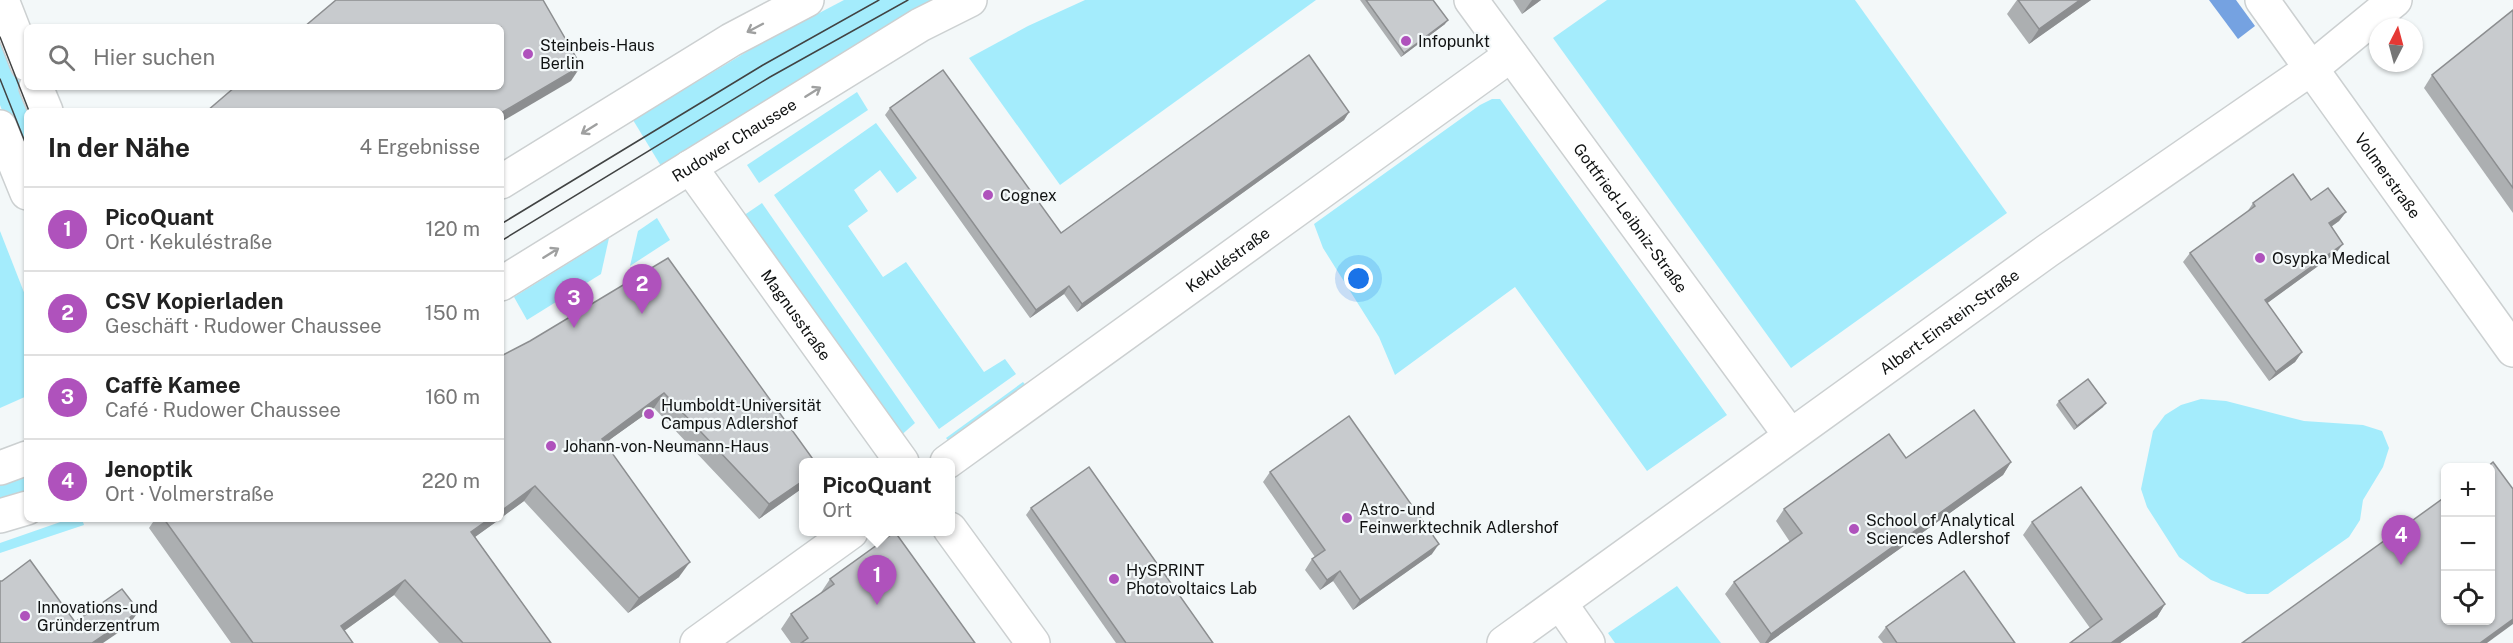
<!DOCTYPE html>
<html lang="de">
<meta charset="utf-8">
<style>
body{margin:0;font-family:"Public Sans",sans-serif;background:#f2f2f2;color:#222}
.controls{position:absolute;right:18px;bottom:18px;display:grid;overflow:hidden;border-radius:9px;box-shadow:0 2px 4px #0004}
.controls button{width:54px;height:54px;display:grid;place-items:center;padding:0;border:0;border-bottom:2px solid #e0e0e0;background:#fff;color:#222;font:30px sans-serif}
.compass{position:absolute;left:2369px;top:18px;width:54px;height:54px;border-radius:50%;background:#fff;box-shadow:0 2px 4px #0004;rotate:6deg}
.you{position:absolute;left:1359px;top:279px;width:21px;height:21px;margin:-15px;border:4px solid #fff;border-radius:50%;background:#1a73e8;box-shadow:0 0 0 9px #1a73e833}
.badge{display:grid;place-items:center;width:39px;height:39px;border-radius:50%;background:#af52bc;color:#fff;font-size:20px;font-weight:700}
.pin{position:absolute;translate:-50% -50px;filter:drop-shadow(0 2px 3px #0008)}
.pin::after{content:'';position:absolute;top:32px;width:21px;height:18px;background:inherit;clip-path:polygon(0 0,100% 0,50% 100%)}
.popup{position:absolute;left:799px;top:458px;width:156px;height:78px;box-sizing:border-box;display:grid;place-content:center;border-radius:9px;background:#fff;filter:drop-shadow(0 2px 4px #0005);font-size:20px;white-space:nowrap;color:#767676}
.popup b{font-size:22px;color:#222}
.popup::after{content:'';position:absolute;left:50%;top:100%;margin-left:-12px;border:12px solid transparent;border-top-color:#fff}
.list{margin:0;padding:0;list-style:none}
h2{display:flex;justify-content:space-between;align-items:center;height:78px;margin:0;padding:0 24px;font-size:26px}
h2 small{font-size:20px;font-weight:400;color:#767676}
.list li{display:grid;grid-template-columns:39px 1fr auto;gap:18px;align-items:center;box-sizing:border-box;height:84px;padding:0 24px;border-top:2px solid #e0e0e0}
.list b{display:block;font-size:22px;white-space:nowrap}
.list p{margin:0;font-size:20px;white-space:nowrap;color:#767676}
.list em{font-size:20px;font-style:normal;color:#767676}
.icon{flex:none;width:33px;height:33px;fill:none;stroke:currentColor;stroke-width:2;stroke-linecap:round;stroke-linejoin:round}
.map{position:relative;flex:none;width:2513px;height:643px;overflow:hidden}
.search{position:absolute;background:#fff;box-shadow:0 2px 4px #0004;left:24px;top:24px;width:480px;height:66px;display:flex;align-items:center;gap:15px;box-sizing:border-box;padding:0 21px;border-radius:9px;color:#767676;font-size:22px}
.panel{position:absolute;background:#fff;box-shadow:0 2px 4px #0004;left:24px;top:108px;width:480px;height:414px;border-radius:9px}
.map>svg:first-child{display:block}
.green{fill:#a4ecfc}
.water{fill:#75a2e1}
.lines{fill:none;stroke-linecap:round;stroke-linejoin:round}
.street-casing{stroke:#ccd0d1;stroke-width:36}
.secondary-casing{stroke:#ccd0d1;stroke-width:36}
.street{stroke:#fff;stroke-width:33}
.secondary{stroke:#fff;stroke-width:33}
.tram{stroke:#414343;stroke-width:1.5}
.wall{fill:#acafb1}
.shaded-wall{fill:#8c8e90}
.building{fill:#c8cbce;stroke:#8c8e90;stroke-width:1.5}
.oneway{stroke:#9fa0a0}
.poi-dot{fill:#af52bc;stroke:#f3f8f9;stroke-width:2}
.labels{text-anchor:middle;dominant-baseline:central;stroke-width:4.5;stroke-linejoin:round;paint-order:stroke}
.poi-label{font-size:16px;fill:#101212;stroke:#f3f8f9;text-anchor:start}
.street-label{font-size:16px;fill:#101212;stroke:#f3f8f9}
</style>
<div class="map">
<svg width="2513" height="643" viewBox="0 0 2513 643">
<rect width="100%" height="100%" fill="#f3f8f9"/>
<g class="green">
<path d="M844 0H935L661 166 633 120 758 45Z"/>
<path d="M1085 0H1316L1060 185 969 58 1028 26Z"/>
<path d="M1607 0H1855L2007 213 1791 368 1553 38Z"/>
<path d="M0 23 35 111H27V175L0 105Z"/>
<path d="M857 92 868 110 759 183 747 165Z"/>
<path d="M1492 99H1500L1727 415 1647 471 1515 287 1395 375 1379 337 1323 248 1314 224 1480 105Z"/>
<path d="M876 123 917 178 897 193 880 170 854 190 868 211 848 226 883 277 906 262 984 372 1005 359 1016 374 939 429 774 195Z"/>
<path d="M762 203 915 423 898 438 740 218Z"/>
<path d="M657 218 670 240 630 266 638 231Z"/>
<path d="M0 231 27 300V396L0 408Z"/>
<path d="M609 238 601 274 527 320 514 297Z"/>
<path d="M1023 382 1029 389 951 444 946 438Z"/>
<path d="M2201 399 2226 401 2304 421 2363 425 2382 431 2389 448 2383 467 2363 500 2360 520 2349 537 2268 594H2247L2211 580 2179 557 2147 507 2141 489 2153 431 2165 415 2181 405Z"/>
<path d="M27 473V492L0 501V483Z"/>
<path d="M69 519H82L84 525 0 553V543Z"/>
<path d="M1677 586 1721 643H1615L1608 633Z"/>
</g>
<path class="water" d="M2209 0H2236L2255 26 2238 39Z"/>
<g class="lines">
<g class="street-casing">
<g id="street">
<path d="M2 0 27 64"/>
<path id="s1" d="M1471 0 1790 435"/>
<path id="s2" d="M2262 0 2513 350"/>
<path d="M36 87 46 111"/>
<path d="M0 127 27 193"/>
<path id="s3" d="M690 167 902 462"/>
<path id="s4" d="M947 462 1511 55"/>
<path d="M950 529 1033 643"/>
<path d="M1560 603 1588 643"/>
<path d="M697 643 851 532"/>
<path id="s5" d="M1504 643 2047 251 2312 68 2395 0"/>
</g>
</g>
<g class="secondary-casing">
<g id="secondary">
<path d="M501 182 731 40 807 0"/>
<path id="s6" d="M501 284 920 25 970 0"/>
<path d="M0 468 27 458"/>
<path d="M0 516 27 508"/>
</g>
</g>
<use href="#street" class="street"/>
<use href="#secondary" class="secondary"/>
<g class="tram">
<path d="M0 37 29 111"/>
<path d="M0 79 27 147"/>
<path d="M501 224 763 65 879 0"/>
<path d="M501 241 770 77 908 0"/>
</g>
</g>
<g class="wall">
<path d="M1360 0H1433L1445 24 1401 57Z"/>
<path d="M1513 0H1541L1522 14Z"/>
<path d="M2017 0H2091L2029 44 2007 14Z"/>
<path d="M2513 10V213L2424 88 2432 75Z"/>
<path d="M890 108 1061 233 1349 112 1344 120 1077 312 1064 294 1030 318 885 115Z"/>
<path d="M2311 200 2346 212 2339 221 2331 227 2336 253 2267 303 2302 352 2295 362 2269 381 2183 262 2190 253 2247 212 2253 203Z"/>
<path d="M668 258 804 462V487L759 519 654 408 612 438 605 444 679 577 628 613 524 501 501 518V356L530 341Z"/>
<path d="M2059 401 2103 407 2074 430 2056 405Z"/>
<path d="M1906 458 2011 462 2003 475 1768 643H1760L1725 594 1734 582 1790 542 1776 521 1784 509Z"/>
<path d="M1270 472 1432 554 1353 610 1333 581 1320 590 1305 570 1312 559 1315 557 1263 482Z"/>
<path d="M1031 508 1213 643H1116L1026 515Z"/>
<path d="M155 519H500L475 537 551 643H439L394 595 344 631 353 643H231L149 528Z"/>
<path d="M2032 522 2165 604 2157 617 2120 643H2070L2090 628 2023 535Z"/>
<path d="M830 579 975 643H791L781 629 791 614 820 594Z"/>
<path d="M1886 627 2015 643H1883L1878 637Z"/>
</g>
<g class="shaded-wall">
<path d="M1532 0H1541L1522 14Z"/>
<path d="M2080 0H2091L2029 44 2039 29Z"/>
<path d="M1448 20 1445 24 1401 57 1404 53Z"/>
<path d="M581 66 571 81 501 122V113Z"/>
<path d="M1349 112 1344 120 1077 312 1082 304Z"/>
<path d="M2346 212 2339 221 2322 233 2329 223Z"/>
<path d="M2343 244 2336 253 2258 310 2265 300Z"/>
<path d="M1069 286 1064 294 1030 318 1036 310Z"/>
<path d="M2302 352 2295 362 2269 381 2276 372Z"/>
<path d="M664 393 654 408 612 438 591 454 602 439 623 423Z"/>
<path d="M2106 403 2103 407 2074 430 2077 426Z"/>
<path d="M2011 462 2003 475 1768 643H1765L1771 634Z"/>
<path d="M804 480V487L759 519 769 504Z"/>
<path d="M535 486 524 501 501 518V511Z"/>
<path d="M489 519H500L461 547 471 532Z"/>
<path d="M1439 544 1432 554 1353 610 1360 600Z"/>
<path d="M690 562 679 577 628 613 639 598Z"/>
<path d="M1340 571 1333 581 1320 590 1327 580Z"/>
<path d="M405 580 394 595 330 641 341 626Z"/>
<path d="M2165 604 2157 617 2120 643H2111Z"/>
<path d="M139 611 128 626 103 643H92Z"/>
<path d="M2513 619V624L2487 643H2480Z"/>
</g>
<g class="building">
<path d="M336 0H543L581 66 501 113V111H207L235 87H501V27H304Z"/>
<path d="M1366 0H1433L1448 20 1404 53Z"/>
<path d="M2018 0H2080L2039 29Z"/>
<path d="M2513 10V188L2432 75Z"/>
<path d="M1309 55 1349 112 1082 304 1069 286 1036 310 890 108 943 70 1061 233Z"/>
<path d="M2293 174 2311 200 2328 188 2346 212 2329 223 2343 244 2265 300 2302 352 2276 372 2190 253 2255 206 2253 203Z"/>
<path d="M668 258 815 462H804V480L769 504 664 393 623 423 602 439 690 562 639 598 535 486 501 511V356L530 341Z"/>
<path d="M2088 379 2106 403 2077 426 2059 401Z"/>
<path d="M1974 410 2011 462 1771 634 1734 582 1802 533 1784 509 1889 434 1906 458Z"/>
<path d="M1349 416 1439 544 1360 600 1340 571 1327 580 1312 559 1325 550 1270 472Z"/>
<path d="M2493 462 2513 489V619L2480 643H2242L2445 497V621H2490V468H2486Z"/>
<path d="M1089 467 1213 643H1126L1031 508Z"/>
<path d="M2081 487 2165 604 2111 643H2070L2102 619 2032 522Z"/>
<path d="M164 519H489L471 532 551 643H463L405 580 341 626 353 643H253Z"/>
<path d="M895 532 975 643H801L808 638 791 614 834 584 830 579Z"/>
<path d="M30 560 75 622 122 589 139 611 92 643H0V581H2Z"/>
<path d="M1964 571 2015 643H1897L1886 627Z"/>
</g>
<defs><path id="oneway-shaft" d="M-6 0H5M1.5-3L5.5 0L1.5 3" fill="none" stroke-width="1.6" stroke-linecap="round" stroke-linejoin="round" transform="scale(1.5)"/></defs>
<g class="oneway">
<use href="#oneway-shaft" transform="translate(755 28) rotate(152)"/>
<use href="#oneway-shaft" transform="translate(813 92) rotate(-32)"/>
<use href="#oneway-shaft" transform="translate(589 129) rotate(148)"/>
<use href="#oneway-shaft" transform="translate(551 253) rotate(-32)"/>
</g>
<g class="poi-dot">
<circle cx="1406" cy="41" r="6"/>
<circle cx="528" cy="54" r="6"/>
<circle cx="988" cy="195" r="6"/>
<circle cx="2260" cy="258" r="6"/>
<circle cx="649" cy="414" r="6"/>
<circle cx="551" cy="446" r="6"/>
<circle cx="1347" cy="518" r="6"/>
<circle cx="1854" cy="529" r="6"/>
<circle cx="1114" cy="579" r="6"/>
<circle cx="25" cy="616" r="6"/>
</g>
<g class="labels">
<g class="poi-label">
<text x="1418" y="41">Infopunkt</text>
<text x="540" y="45">Steinbeis-Haus<tspan x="540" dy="18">Berlin</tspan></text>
<text x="1000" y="195">Cognex</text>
<text x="2272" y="258">Osypka Medical</text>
<text x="661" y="405">Humboldt-Universität<tspan x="661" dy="18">Campus Adlershof</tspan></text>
<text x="563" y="446">Johann-von-Neumann-Haus</text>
<text x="1359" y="509">Astro- und<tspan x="1359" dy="18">Feinwerktechnik Adlershof</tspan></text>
<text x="1866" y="520">School of Analytical<tspan x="1866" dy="18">Sciences Adlershof</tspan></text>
<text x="1126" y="570">HySPRINT<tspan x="1126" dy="18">Photovoltaics Lab</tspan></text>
<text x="37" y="607">Innovations- und<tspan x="37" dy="18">Gründerzentrum</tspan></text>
</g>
<g class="street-label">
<text stroke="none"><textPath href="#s6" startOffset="274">Rudower Chaussee</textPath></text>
<text stroke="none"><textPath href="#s2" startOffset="216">Volmerstraße</textPath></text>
<text stroke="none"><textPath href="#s1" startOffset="270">Gottfried-Leibniz-Straße</textPath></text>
<text stroke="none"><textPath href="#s4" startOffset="346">Kekuléstraße</textPath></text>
<text stroke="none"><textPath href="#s3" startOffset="182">Magnusstraße</textPath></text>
<text stroke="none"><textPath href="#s5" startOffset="549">Albert-Einstein-Straße</textPath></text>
</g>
</g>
</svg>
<div class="controls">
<button>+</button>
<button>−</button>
<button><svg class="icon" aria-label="locate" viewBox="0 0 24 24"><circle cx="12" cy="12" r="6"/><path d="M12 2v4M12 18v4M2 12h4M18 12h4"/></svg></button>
</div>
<svg class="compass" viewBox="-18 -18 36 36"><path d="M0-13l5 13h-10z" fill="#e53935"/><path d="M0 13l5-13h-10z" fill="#767676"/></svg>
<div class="you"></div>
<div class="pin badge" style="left:877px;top:605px">1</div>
<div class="popup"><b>PicoQuant</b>Ort</div>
<div class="pin badge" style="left:642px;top:314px">2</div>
<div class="pin badge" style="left:574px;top:328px">3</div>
<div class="pin badge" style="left:2401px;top:565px">4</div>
<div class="search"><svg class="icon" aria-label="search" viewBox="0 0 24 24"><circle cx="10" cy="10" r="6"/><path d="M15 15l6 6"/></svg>Hier suchen</div>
<section class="panel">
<h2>In der Nähe<small>4 Ergebnisse</small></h2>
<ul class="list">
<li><span class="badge">1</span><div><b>PicoQuant</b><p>Ort · Kekuléstraße</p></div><em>120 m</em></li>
<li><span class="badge">2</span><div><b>CSV Kopierladen</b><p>Geschäft · Rudower Chaussee</p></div><em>150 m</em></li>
<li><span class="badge">3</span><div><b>Caffè Kamee</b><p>Café · Rudower Chaussee</p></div><em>160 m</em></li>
<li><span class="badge">4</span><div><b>Jenoptik</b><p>Ort · Volmerstraße</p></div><em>220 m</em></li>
</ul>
</section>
</div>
